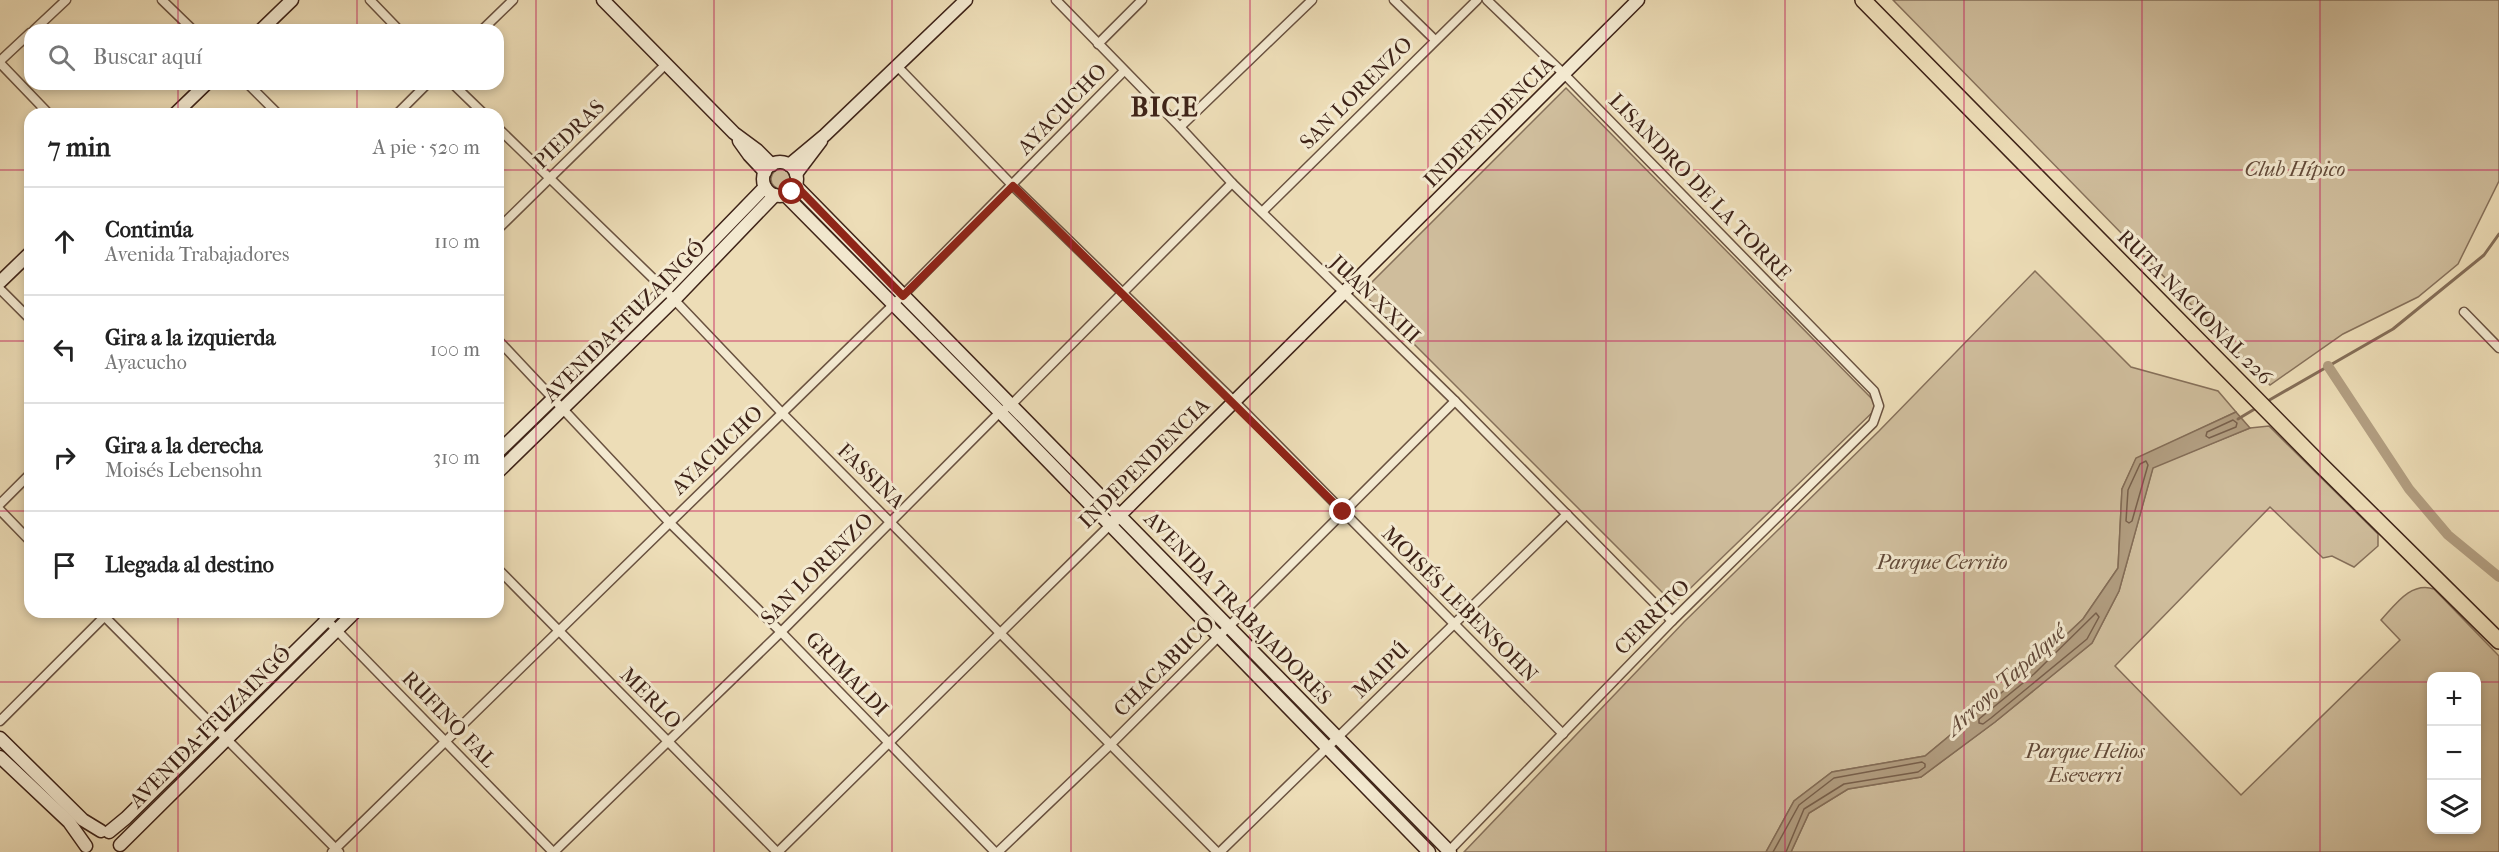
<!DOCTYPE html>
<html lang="es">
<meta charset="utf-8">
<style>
body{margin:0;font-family:"IM FELL French Canon",serif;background:#f6f6f6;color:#222}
.controls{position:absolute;right:18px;bottom:18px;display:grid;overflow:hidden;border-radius:12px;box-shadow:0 3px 9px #0003}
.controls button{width:54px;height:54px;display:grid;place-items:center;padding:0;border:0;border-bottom:2px solid #e0e0e0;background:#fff;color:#222;font:30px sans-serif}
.stop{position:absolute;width:18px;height:18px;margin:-14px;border:4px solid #8f2418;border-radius:50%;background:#fff}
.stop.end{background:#8f2418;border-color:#fff;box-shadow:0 2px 6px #0008}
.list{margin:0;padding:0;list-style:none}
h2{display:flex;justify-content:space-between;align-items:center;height:78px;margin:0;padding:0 24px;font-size:26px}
h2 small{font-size:20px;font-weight:400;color:#767676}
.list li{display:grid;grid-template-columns:39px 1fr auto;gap:18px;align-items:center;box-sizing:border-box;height:108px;padding:0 24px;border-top:2px solid #e0e0e0}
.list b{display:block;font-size:22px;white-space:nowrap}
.list p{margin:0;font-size:20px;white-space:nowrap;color:#767676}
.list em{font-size:20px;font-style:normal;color:#767676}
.icon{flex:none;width:33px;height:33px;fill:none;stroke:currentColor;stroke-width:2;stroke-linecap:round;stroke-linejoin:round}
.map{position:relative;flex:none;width:2499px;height:852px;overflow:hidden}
.search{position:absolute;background:#fff;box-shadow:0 3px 9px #0003;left:24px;top:24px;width:480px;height:66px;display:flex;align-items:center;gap:15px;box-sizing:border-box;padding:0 21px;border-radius:18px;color:#767676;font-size:22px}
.panel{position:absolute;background:#fff;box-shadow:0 3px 9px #0003;left:24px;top:108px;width:480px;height:510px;border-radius:18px}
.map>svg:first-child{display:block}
.green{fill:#cfbd9c;stroke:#86705a;stroke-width:1.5;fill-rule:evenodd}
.water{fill:#b29e81;stroke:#846d57;stroke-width:1.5}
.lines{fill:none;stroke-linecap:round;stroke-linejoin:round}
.shore{stroke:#78604c;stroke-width:1.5}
.stream{stroke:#846d57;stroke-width:3}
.canal{stroke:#b29e81;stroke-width:10}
.street-casing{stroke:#6a5240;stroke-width:11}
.secondary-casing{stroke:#3e2318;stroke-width:15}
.highway-casing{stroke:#3e2318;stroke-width:18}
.street{stroke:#f3e9d0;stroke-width:8}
.secondary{stroke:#f3e9d0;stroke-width:12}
.highway{stroke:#edddb7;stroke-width:15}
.route{stroke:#8f2418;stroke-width:8}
.grid{fill:none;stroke:#c2185b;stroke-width:1.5;stroke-opacity:0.55}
.labels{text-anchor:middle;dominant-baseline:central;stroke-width:6;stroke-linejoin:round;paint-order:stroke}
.street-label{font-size:21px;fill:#3e2318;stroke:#f3e9d0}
.park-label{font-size:21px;font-style:italic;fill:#624a39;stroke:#f3e9d0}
.water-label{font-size:22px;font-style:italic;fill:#614838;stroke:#f3e9d0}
.district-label{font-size:27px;font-weight:bold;letter-spacing:1.5px;fill:#3e2318;stroke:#f3e9d0}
</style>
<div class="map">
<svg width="2499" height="852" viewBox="0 0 2499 852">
<rect width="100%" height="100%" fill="#edddb7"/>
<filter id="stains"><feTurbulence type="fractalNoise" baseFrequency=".00333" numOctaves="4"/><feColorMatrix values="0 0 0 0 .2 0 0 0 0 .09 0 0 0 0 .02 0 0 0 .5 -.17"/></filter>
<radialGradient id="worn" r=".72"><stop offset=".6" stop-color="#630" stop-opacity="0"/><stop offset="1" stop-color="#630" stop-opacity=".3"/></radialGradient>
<g class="green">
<path d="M1893 0H2499V181L2458 264 2418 297 2343 334 2270 385Z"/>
<path d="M1566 88 1879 406 1674 604 1362 292Z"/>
<circle cx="781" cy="179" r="10"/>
<path d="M2035 271 2131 367 2218 391 2236 412 2136 459 2122 489 2118 568 2083 619 2030 669 1925 756 1832 772 1794 801 1766 852H1464L1684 622 1879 431Z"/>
<path d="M2269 426 2378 534V546L2354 567 2332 556 2323 558 2270 507 2115 666 2241 795 2400 640 2381 620C2395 605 2411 581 2434 589L2499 656V852H1791L1809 813 1848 789 1921 777 1995 722 2092 643 2119 591 2153 467 2250 428ZM2432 676H2476V830H2432Z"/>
<path d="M1235 642 1323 731 1322 733 1233 644Z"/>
<path d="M1346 756 1434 845 1432 847 1344 757Z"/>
</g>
<path class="water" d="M2236 412 2250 428 2153 468 2119 591 2092 643 1995 722 1921 777 1848 789 1809 813 1791 852H1766L1794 801 1832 772 1925 756 2030 669 2083 619 2118 568 2122 489 2136 458Z"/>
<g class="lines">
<g class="shore">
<path d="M2233 420 2237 423 2236 427 2209 438 2206 436 2207 432Z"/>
<path d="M2146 461 2148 465 2132 521 2129 523 2126 521 2128 490 2140 464Z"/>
<path d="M2096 613 2099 617 2087 639 1991 718 1983 724 1979 723V719L2034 674Z"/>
<path d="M1773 852 1799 805 1834 778 1922 762 1925 764V767L1918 772 1844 784 1804 809 1786 852"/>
</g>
<g class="stream">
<path d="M2266 402 2393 329 2484 255 2499 234"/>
<path d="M2238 419 2258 407"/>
</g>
<path class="canal" d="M2328 366 2409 489 2448 535 2499 577"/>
<g class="street-casing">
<g id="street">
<path d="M162 0 193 30"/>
<path d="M370 0 399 30"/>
<path d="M1056 0 1180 127 1232 183 1455 401 1672 621"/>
<path d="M1394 0 1435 40"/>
<path d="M34 30 66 0"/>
<path d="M482 30 513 0"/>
<path d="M1098 44 1142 0"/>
<path d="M0 61 30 33"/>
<path d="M0 63 49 114"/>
<path d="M898 67 1013 186 1234 401 1563 734"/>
<path d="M248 84 278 114"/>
<path d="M453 84 484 114"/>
<path d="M397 114 427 84"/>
<path d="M1180 127 1312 0"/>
<path d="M498 128 665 290 782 413 1217 852"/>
<path d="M1262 212 1477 0"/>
<path d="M498 229 665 65"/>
<path d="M0 289 30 319"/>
<path d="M2464 312 2499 348"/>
<path d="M498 340 669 522 781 632 995 852"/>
<path d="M0 504 30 474"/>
<path d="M0 510 30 541"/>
<path d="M498 569 777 852"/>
<path d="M100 612 339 852"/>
<path d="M319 612 553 852"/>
<path d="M0 721 109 612"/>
<path d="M332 852 893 305 1124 71"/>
<path d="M554 852 781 632 1000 412 1011 405 1232 183"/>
<path d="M778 852 1111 524"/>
<path d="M998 852 1110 745 1455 401"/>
<path d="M1220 852 1567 514"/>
<path d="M1448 852 1672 621 1873 423 1879 406 1874 391 1565 75 1487 0"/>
</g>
</g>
<g class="secondary-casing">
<g id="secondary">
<path d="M603 0 734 133 757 150 772 165"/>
<path d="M261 30 292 0"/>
<path d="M175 114 206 84"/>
<path d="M739 141 749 155 765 172"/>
<circle cx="780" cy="179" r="17"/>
<path d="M789 165 825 135 966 0"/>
<path d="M796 174 821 141"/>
<path d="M796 186 1450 852"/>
<path d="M785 195 1000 412 1429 852"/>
<path d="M0 282 30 253"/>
<path d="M498 452 665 290 765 187"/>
<path d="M498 472 674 300 775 195"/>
<path d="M1115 520 1638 0"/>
<path d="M0 738 83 820 101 831"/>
<path d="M0 757 69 822 86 846"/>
<path d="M109 832 126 818 335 612"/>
<path d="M120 845 355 612"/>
</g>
</g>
<g class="highway-casing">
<path id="highway" d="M1863 0 2320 464 2499 641"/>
</g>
<use href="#street" class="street"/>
<use href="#secondary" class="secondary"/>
<use href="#highway" class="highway"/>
</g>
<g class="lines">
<path class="route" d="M792 192 796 186 903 296 1013 186 1343 512"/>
</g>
<path class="grid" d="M178 0V30M357 0V30M536 0V852M714 0V852M892 0V852M1071 0V852M1250 0V852M1428 0V852M1606 0V852M1785 0V852M1964 0V852M2142 0V852M2320 0V852M178 84V114M357 84V114M0 170H30M498 170H2499M0 341H30M498 341H2499M0 511H30M498 511H2499M178 612V852M357 612V852M0 682H2432M2476 682H2499"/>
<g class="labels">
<g class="street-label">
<text transform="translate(1356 93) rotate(-45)">SAN LORENZO</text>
<text transform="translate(1062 109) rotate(-46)">AYACUCHO</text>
<text transform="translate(1489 122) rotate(-45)">INDEPENDENCIA</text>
<text transform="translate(569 134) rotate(-44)">PIEDRAS</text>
<text transform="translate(1700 187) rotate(46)">LISANDRO DE LA TORRE</text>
<text transform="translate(1375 299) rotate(44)">JUAN XXIII</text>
<text transform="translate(2195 307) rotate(45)">RUTA NACIONAL 226</text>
<text transform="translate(624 321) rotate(-45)">AVENIDA ITUZAINGÓ</text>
<text transform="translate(717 450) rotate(-44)">AYACUCHO</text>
<text transform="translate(1144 463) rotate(-45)">INDEPENDENCIA</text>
<text transform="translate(871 476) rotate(44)">FASSINA</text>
<text transform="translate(817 569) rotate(-45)">SAN LORENZO</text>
<text transform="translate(1460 604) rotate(45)">MOISÉS LEBENSOHN</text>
<text transform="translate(1238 608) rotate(46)">AVENIDA TRABAJADORES</text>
<text transform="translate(1652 617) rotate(-45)">CERRITO</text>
<text transform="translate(1164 666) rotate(-45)">CHACABUCO</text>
<text transform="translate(1381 670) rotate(-44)">MAIPÚ</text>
<text transform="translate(847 674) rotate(46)">GRIMALDI</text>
<text transform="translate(651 698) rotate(45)">MERLO</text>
<text transform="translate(449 719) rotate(46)">RUFINO FAL</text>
<text transform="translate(210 727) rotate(-45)">AVENIDA ITUZAINGÓ</text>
</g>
<g class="park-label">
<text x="2295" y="169">Club Hípico</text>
<text x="1942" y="562">Parque Cerrito</text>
<text x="2085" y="751">Parque Helios<tspan x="2085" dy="24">Eseverri</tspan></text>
</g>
<g class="water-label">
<text transform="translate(2006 680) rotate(-42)">Arroyo Tapalqué</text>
</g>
<g class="district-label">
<text x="1165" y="107">BICE</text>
</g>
</g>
<rect width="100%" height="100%" filter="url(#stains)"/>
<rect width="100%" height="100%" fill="url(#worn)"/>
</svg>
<div class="controls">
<button>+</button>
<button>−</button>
<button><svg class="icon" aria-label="layers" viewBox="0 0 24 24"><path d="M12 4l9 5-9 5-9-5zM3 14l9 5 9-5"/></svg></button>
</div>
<div class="stop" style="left:792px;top:192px"></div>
<div class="stop end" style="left:1343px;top:512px"></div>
<div class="search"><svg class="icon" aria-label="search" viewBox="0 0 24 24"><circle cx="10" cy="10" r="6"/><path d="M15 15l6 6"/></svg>Buscar aquí</div>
<section class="panel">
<h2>7 min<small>A pie · 520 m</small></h2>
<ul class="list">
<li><svg class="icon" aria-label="ahead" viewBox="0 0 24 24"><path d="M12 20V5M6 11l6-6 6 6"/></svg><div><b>Continúa</b><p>Avenida Trabajadores</p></div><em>110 m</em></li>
<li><svg class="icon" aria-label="left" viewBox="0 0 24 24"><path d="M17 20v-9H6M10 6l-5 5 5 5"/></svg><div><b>Gira a la izquierda</b><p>Ayacucho</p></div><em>100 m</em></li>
<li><svg class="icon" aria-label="right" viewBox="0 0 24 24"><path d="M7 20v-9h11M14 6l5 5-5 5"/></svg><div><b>Gira a la derecha</b><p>Moisés Lebensohn</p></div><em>310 m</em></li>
<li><svg class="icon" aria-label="arrive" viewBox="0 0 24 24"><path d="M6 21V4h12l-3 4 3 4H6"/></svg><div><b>Llegada al destino</b></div></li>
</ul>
</section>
</div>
